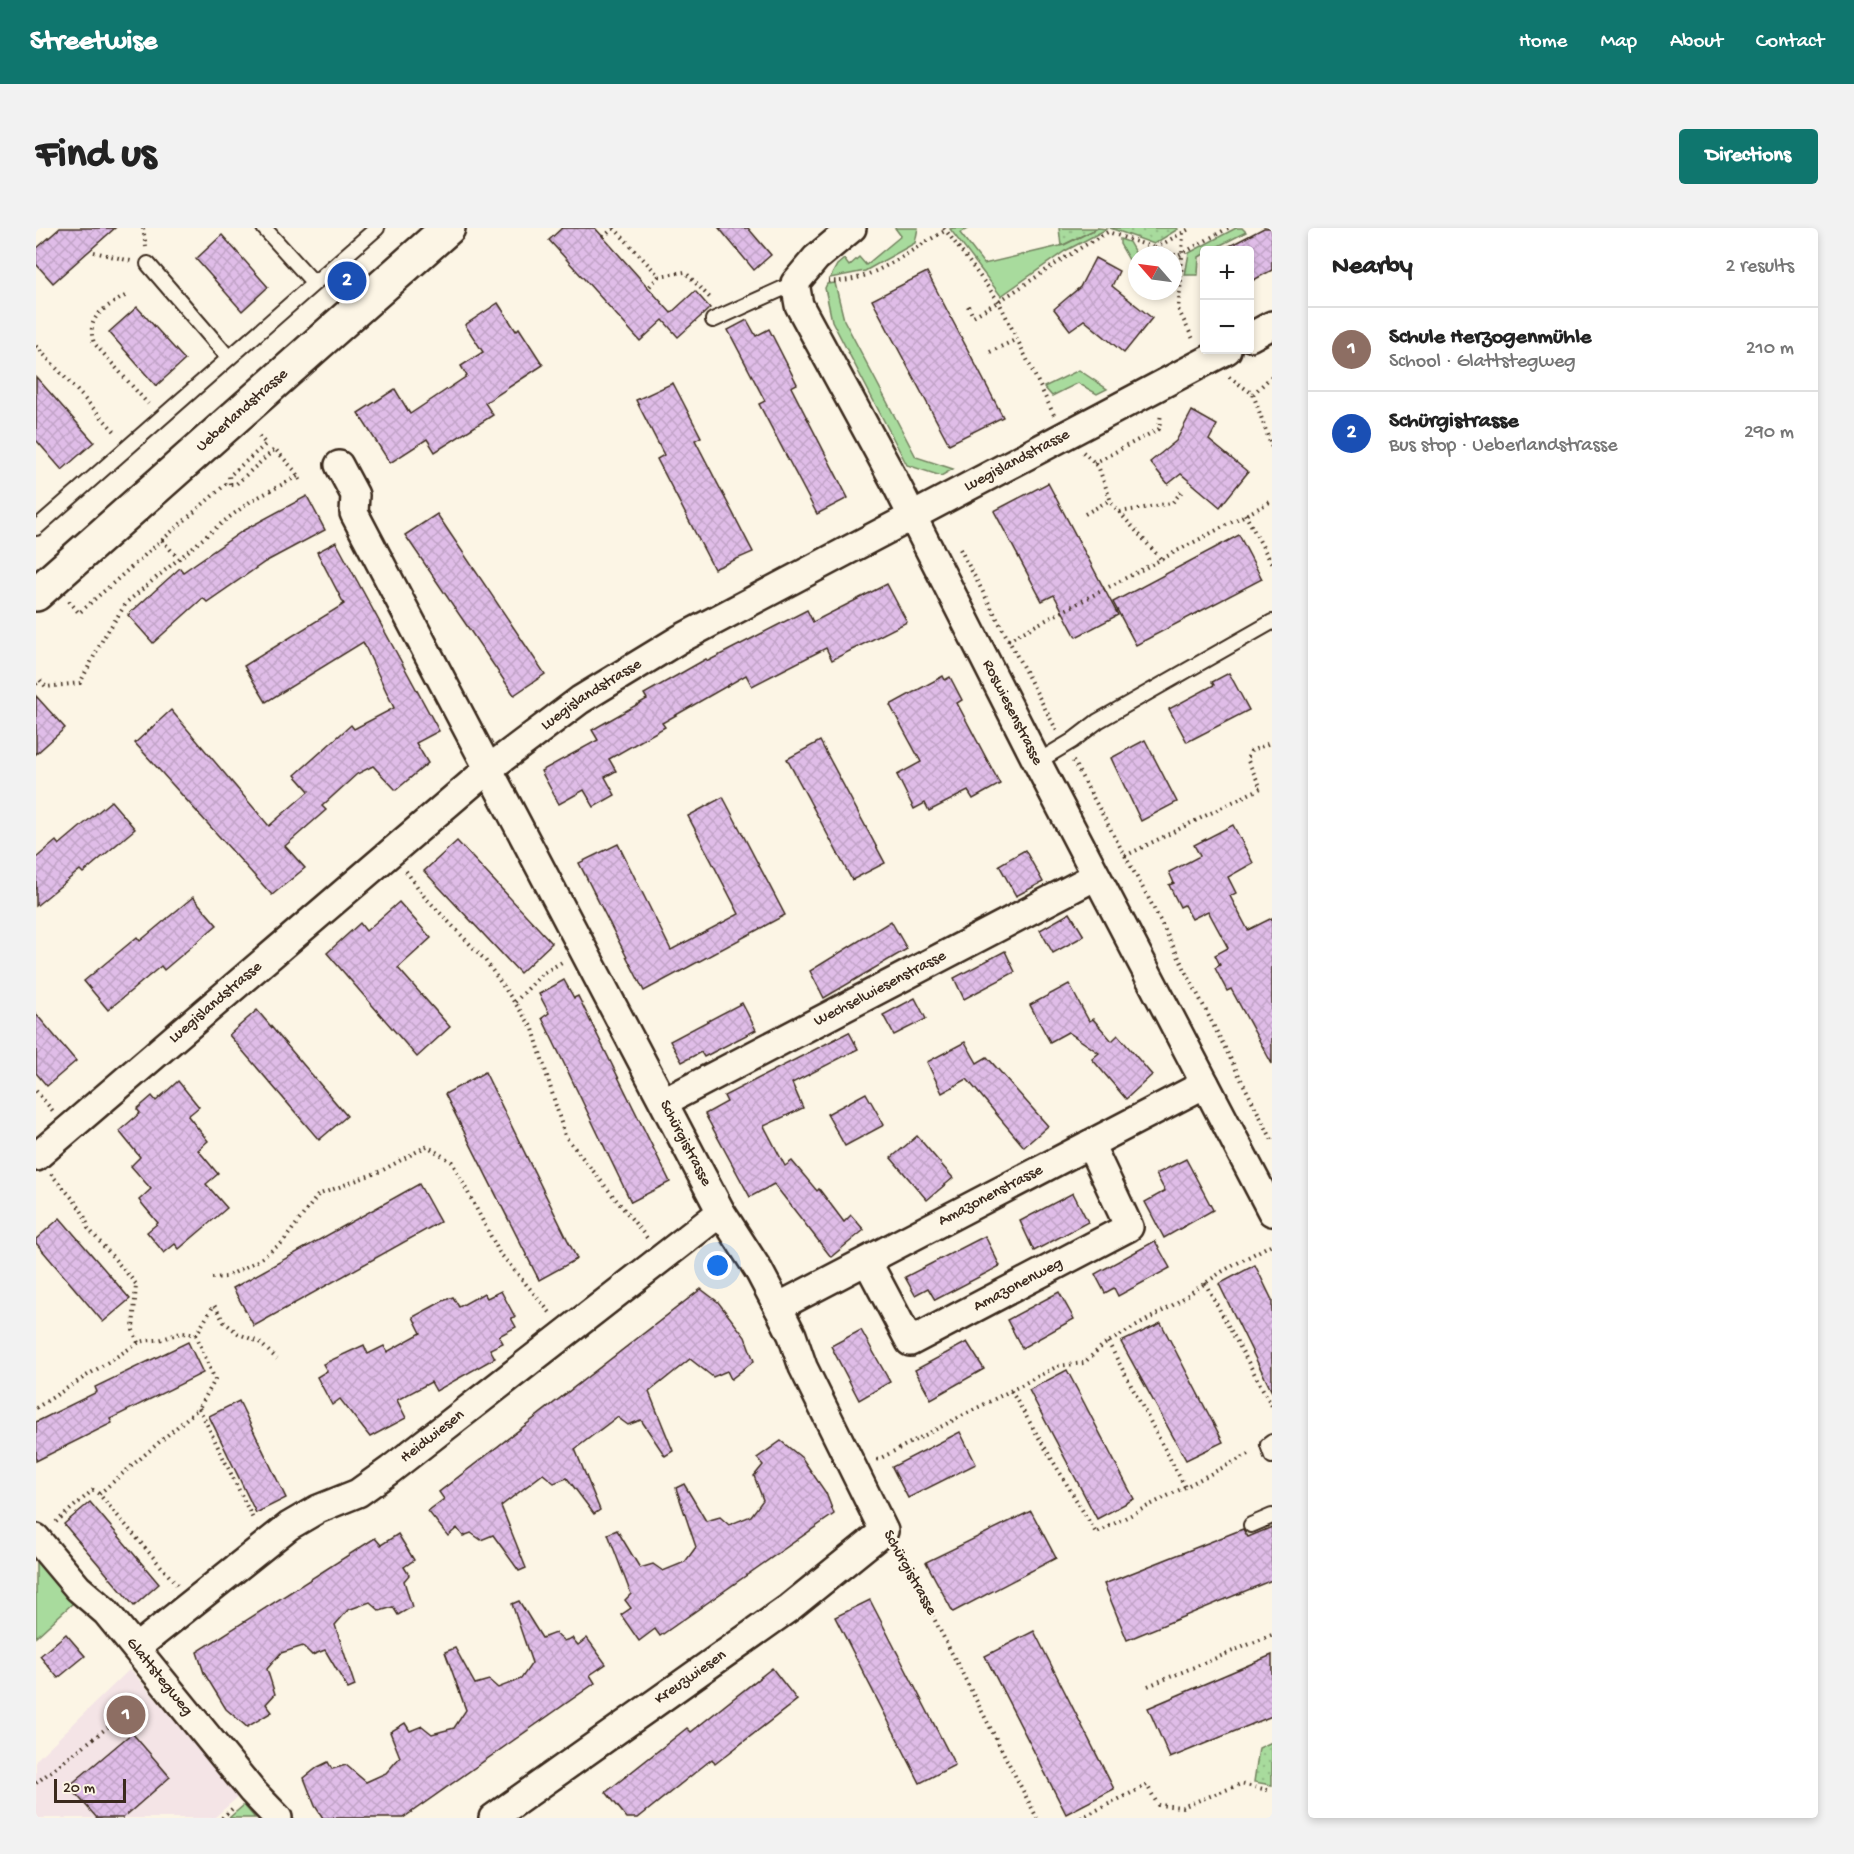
<!DOCTYPE html>
<meta charset="utf-8">
<style>
body{margin:0;font-family:"Gochi Hand",sans-serif;background:#f2f2f2;color:#222}
.controls{position:absolute;right:18px;top:18px;display:grid;overflow:hidden;border-radius:6px;box-shadow:0 3px 9px #0003}
.controls button{width:54px;height:54px;display:grid;place-items:center;padding:0;border:0;border-bottom:2px solid #e0e0e0;background:#fff;color:#222;font:30px sans-serif}
.compass{position:absolute;left:1092px;top:18px;width:54px;height:54px;border-radius:50%;background:#fff;box-shadow:0 3px 9px #0003;rotate:298deg}
.scale{position:absolute;left:18px;bottom:15px;width:72px;box-sizing:border-box;padding-left:6px;border:3px solid #3b2a1e;border-top:0;font-size:16px;line-height:21px;white-space:nowrap;color:#3b2a1e;-webkit-text-stroke:4px #fcf5e5;paint-order:stroke}
.you{position:absolute;left:682px;top:1038px;width:21px;height:21px;margin:-15px;border:4px solid #fff;border-radius:50%;background:#1a73e8;box-shadow:0 0 0 9px #1a73e833}
.badge{display:grid;place-items:center;width:39px;height:39px;border-radius:50%;background:#0f766e;color:#fff;font-size:20px;font-weight:700}
.pin{position:absolute;translate:-50% -50%;border:3px solid #fff;box-shadow:0 2px 6px #0006}
.list{margin:0;padding:0;list-style:none}
h2{display:flex;justify-content:space-between;align-items:center;height:78px;margin:0;padding:0 24px;font-size:26px}
h2 small{font-size:20px;font-weight:400;color:#767676}
.list li{display:grid;grid-template-columns:39px 1fr auto;gap:18px;align-items:center;box-sizing:border-box;height:84px;padding:0 24px;border-top:2px solid #e0e0e0}
.list b{display:block;font-size:22px;white-space:nowrap}
.list p{margin:0;font-size:20px;white-space:nowrap;color:#767676}
.list em{font-size:20px;font-style:normal;color:#767676}
.map{position:relative;flex:none;width:1236px;height:1590px;overflow:hidden;border-radius:6px}
header{display:flex;align-items:center;gap:36px;box-sizing:border-box;height:84px;padding:0 30px;background:#0f766e;color:#fff}
header strong{font-size:28px}
nav{display:flex;gap:33px;margin-inline-start:auto;font-size:21px}
.intro{display:flex;align-items:center;justify-content:space-between;box-sizing:border-box;height:144px;padding:0 36px}
h1{margin:0;font-size:42px}
.button{padding:15px 27px;border-radius:6px;background:#0f766e;color:#fff;font-size:21px;font-weight:700}
main{display:flex;gap:36px;padding:0 36px}
aside{flex:1;background:#fff;border-radius:6px;box-shadow:0 3px 9px #0003}
.map>svg:first-child{display:block}
.built{fill:#f4e4e6}
.grass{fill:url(#grass-dots);stroke:#72825e;stroke-width:1.5}
.garden{fill:#a8db9d;stroke:#72825e;stroke-width:1.5}
.building{fill:url(#building-cross-hatch);stroke:#3b2a1e;stroke-width:1.5}
.lines{fill:none;stroke-linecap:round;stroke-linejoin:round}
.service-casing{stroke:#3b2a1e;stroke-width:18}
.minor-casing{stroke:#3b2a1e;stroke-width:32}
.tertiary-casing{stroke:#3b2a1e;stroke-width:38}
.path{stroke:#3b2a1e;stroke-width:4;stroke-dasharray:1.5 4.5;stroke-linecap:butt}
.service{stroke:#fcf5e5;stroke-width:14}
.minor{stroke:#fcf5e5;stroke-width:27}
.tertiary{stroke:#fcf5e5;stroke-width:33}
.labels{text-anchor:middle;dominant-baseline:central;stroke-width:6;stroke-linejoin:round;paint-order:stroke}
.street-label{font-size:16px;fill:#3b2a1e;stroke:#fcf5e5}
</style>
<header>
<strong>Streetwise</strong>
<nav><a>Home</a><a>Map</a><a>About</a><a>Contact</a></nav>
</header>
<div class="intro"><h1>Find us</h1><a class="button">Directions</a></div>
<main>
<div class="map">
<svg width="1236" height="1590" viewBox="0 0 1236 1590">
<defs>
<pattern id="grass-dots" width="8" height="8" patternUnits="userSpaceOnUse" patternTransform="scale(1.5)"><rect width="8" height="8" fill="#a8db9d"/><path d="M2 2h.1M6 6h.1" fill="none" stroke="#92bc87" stroke-width="1.8" stroke-linecap="round"/></pattern>
<pattern id="building-cross-hatch" width="8" height="8" patternUnits="userSpaceOnUse" patternTransform="scale(1.5)"><rect width="8" height="8" fill="#e0bde8"/><path d="M0 0l8 8M0 8l8-8" fill="none" stroke="#c1a3c7"/></pattern>
</defs>
<rect width="100%" height="100%" fill="#fcf5e5"/>
<filter id="ink" filterUnits="userSpaceOnUse"><feTurbulence type="fractalNoise" baseFrequency=".0167" numOctaves="2"/><feDisplacementMap in="SourceGraphic" scale="12" xChannelSelector="R" yChannelSelector="G"/><feConvolveMatrix kernelMatrix="1 2 1 2 8 2 1 2 1" color-interpolation-filters="sRGB"/></filter>
<g filter="url(#ink)">
<path class="built" d="M94 1441 203 1568 178 1590H0V1532Z"/>
<g class="grass">
<path d="M1023 0H1062L1025 18Z"/>
<path d="M1074 0H1141L1142 1 1118 16Z"/>
<path d="M1236 1514V1557L1218 1554 1223 1520Z"/>
</g>
<g class="garden">
<path d="M859 0H882L879 15 829 43 794 50 801 37 808 31 813 38 823 29 830 37 865 8Z"/>
<path d="M917 0H933L924 5 948 36 1028 17 1062 0 1071 1 1029 23 965 68 914 1Z"/>
<path d="M1200 0H1206L1210 4 1175 22H1168V26L1163 29 1162 47H1149L1153 25Z"/>
<path d="M1084 11 1093 14 1101 28V46L1084 16Z"/>
<path d="M799 55 808 92 880 229 917 241 905 248 871 237 796 93 789 60 791 56Z"/>
<path d="M1043 142 1071 161 1061 166 1042 155 1016 168 1008 159Z"/>
<path d="M0 1331 37 1375 0 1409Z"/>
<path d="M208 1577 219 1590H193Z"/>
</g>
<g class="building">
<path d="M24 0H79L17 55 0 36V21Z"/>
<path d="M526 0H559L635 85 659 63 674 80 642 109 627 92 604 113 513 12Z"/>
<path d="M683 0H712L735 27 718 42Z"/>
<path d="M1228 0H1236V42L1214 54V22H1186Z"/>
<path d="M186 7 232 59 206 83 160 31Z"/>
<path d="M1059 30 1083 43 1076 58 1116 90 1088 125 1048 92 1034 102 1018 81 1044 59Z"/>
<path d="M891 44 967 189 913 216 836 72Z"/>
<path d="M462 75 480 103 483 100 507 137 449 175 457 187 399 224 391 211 354 235 322 185 359 161 374 186 431 148 425 138 447 124 429 97Z"/>
<path d="M101 79 149 132 120 158 73 104Z"/>
<path d="M711 92 720 108 733 101 761 156 755 159 812 270 781 286 723 176 729 173 692 102Z"/>
<path d="M0 149 58 214 26 242 0 212Z"/>
<path d="M637 155 665 209 659 212 717 324 678 341 621 231 628 227 600 172Z"/>
<path d="M1156 183 1181 197 1173 212 1212 244 1184 279 1145 246 1132 256 1114 234 1140 213Z"/>
<path d="M1012 255 1082 387 1040 409 1018 367 1006 373 958 283Z"/>
<path d="M271 268 289 302 229 334 171 374 167 370 117 415 92 387 144 340 147 344 208 302Z"/>
<path d="M401 286 509 446 478 467 369 307Z"/>
<path d="M1203 307 1226 351 1100 417 1077 374Z"/>
<path d="M300 314 403 503 380 515 392 535 360 562 337 538 321 546 286 578 290 582 249 618 269 640 236 667 99 515 135 482 233 598 273 563 259 547 315 497 318 501 358 480 327 414 230 474 208 438 308 376 281 324Z"/>
<path d="M851 356 871 394 796 432 790 420 716 458 710 447 626 495 629 499 573 531 580 543 569 549 579 567 558 579 548 562 523 576 505 543 562 512 556 502 611 471 608 466 670 431 672 433 771 382 777 394Z"/>
<path d="M1193 445 1213 482 1151 514 1133 481 1178 457 1176 454Z"/>
<path d="M907 448 909 452 914 449 926 472 921 475 964 556 937 571 932 563 893 583 889 575 878 581 861 547 885 534 854 477Z"/>
<path d="M0 468 29 500 0 526Z"/>
<path d="M1109 512 1141 574 1105 593 1075 530Z"/>
<path d="M784 513 849 635 816 652 751 531Z"/>
<path d="M687 569 749 687 608 763 543 635 582 616 635 722 703 686 652 588Z"/>
<path d="M75 573 99 601 47 645 44 642 0 678V630L20 613 23 617Z"/>
<path d="M1197 597 1217 635 1192 649 1200 665 1194 668 1212 702 1236 690V836L1195 761 1191 763 1179 740 1184 737 1179 727 1192 720 1172 683 1156 691 1148 677 1144 679 1133 657 1138 655 1133 644 1164 628 1158 617Z"/>
<path d="M421 613 516 715 484 745 388 643Z"/>
<path d="M989 622 1007 654 980 668 963 637Z"/>
<path d="M157 669 181 697 128 742 125 738 72 782 48 753 101 709 104 713Z"/>
<path d="M363 674 395 710 362 740 414 799 381 829 291 725 324 695 330 703Z"/>
<path d="M1034 685 1048 708 1017 725 1004 702Z"/>
<path d="M855 693 871 721 788 770 774 743Z"/>
<path d="M969 723 979 744 928 771 918 750Z"/>
<path d="M528 752 538 770 542 768 634 954 595 974 506 790 513 785 503 766Z"/>
<path d="M1033 756 1053 793 1057 791 1076 813 1082 807 1116 847 1090 871 1056 831 1063 825 1032 804 1014 814 994 777Z"/>
<path d="M879 770 890 791 858 807 847 787Z"/>
<path d="M706 775 720 802 668 829 665 824 646 834 634 813Z"/>
<path d="M221 782 311 888 283 912 193 807Z"/>
<path d="M0 786 40 833 11 858 0 845Z"/>
<path d="M813 804 822 821 756 855 767 880 728 898 749 938 756 933 781 963 783 961 808 994 815 987 828 1002 795 1029 738 956 714 969 669 886 691 874 688 868Z"/>
<path d="M929 814 941 835 951 829 1012 898 988 919 931 851 906 865 891 834Z"/>
<path d="M449 844 541 1031 503 1052 409 866Z"/>
<path d="M142 853 163 879 152 888 172 913 162 922 182 946 170 956 191 980 143 1021 139 1016 128 1025 111 1004 122 995 103 972 115 961 95 938 104 929 83 903 104 885 101 881 116 868 120 873Z"/>
<path d="M830 865 848 897 809 918 791 886Z"/>
<path d="M881 908 917 950 891 972 855 930Z"/>
<path d="M1150 931 1177 982 1128 1010 1109 974 1129 963 1120 946Z"/>
<path d="M383 956 404 994 218 1098 197 1060Z"/>
<path d="M1037 965 1052 994 998 1023 984 993Z"/>
<path d="M24 990 94 1071 67 1094 0 1015V1011Z"/>
<path d="M949 1008 964 1038 899 1072 892 1060 879 1067 869 1049Z"/>
<path d="M1119 1013 1134 1040 1082 1068 1078 1060 1069 1065 1059 1046Z"/>
<path d="M1219 1037 1236 1072V1164L1183 1056Z"/>
<path d="M665 1061 682 1074 709 1109 718 1133 695 1151 691 1143 677 1149 654 1131 613 1164 637 1223 629 1228 605 1192 592 1197 581 1189 539 1221 564 1282 558 1286 531 1250 518 1255 507 1246 465 1278 490 1340 483 1343 457 1307 445 1312 435 1305 427 1308 421 1300 412 1308 392 1283 408 1271 403 1264Z"/>
<path d="M465 1063 479 1089 475 1090 480 1099 463 1108 467 1115 454 1121 459 1130 400 1163 395 1154 361 1172 370 1190 334 1209 304 1171 296 1177 281 1149 291 1143 287 1136 328 1117 332 1126 348 1118 351 1124 385 1105 377 1089 407 1073 417 1069 423 1079 448 1065 451 1070Z"/>
<path d="M1023 1064 1038 1091 986 1120 971 1092Z"/>
<path d="M1125 1095 1187 1214 1150 1232 1085 1114Z"/>
<path d="M825 1102 854 1154 823 1172 795 1118Z"/>
<path d="M152 1114 167 1145 74 1191 76 1195 0 1233V1194L61 1164 59 1159Z"/>
<path d="M931 1114 948 1141 895 1171 879 1142Z"/>
<path d="M1031 1142 1098 1271 1061 1291 993 1162Z"/>
<path d="M203 1173 250 1270 220 1285 173 1188Z"/>
<path d="M924 1204 940 1236 872 1270 856 1239Z"/>
<path d="M745 1213 766 1230 790 1265 798 1286 624 1408 619 1401 603 1413 585 1387 595 1380 589 1372 595 1366 572 1306 581 1302 604 1340 617 1336 627 1343 649 1334 660 1319 640 1260 648 1256 670 1293 684 1289 693 1297 715 1288 727 1272 718 1248 727 1237 721 1230Z"/>
<path d="M54 1274 123 1356 98 1378 28 1296Z"/>
<path d="M995 1283 1020 1330 917 1384 890 1334Z"/>
<path d="M1236 1299V1352L1091 1412 1068 1356 1207 1301 1212 1309Z"/>
<path d="M362 1306 378 1332 368 1339 373 1347 368 1353 376 1379 362 1387 357 1379 344 1383 334 1374 312 1382 299 1397 319 1458 312 1461 289 1422 276 1427 267 1418 245 1425 231 1441 239 1466 230 1476 236 1484 211 1499 190 1481 168 1445 161 1424 339 1310 345 1317Z"/>
<path d="M834 1372 919 1537 884 1555 799 1389Z"/>
<path d="M483 1373 506 1410 519 1405 528 1413 536 1410 542 1417 551 1410 570 1436 554 1447 559 1455 367 1590H287L279 1578 268 1550 282 1539 292 1534 296 1541 310 1537 330 1554 350 1545 364 1529 354 1504 369 1495 374 1503 386 1498 396 1506 418 1500 430 1482 409 1424 419 1420 439 1456 453 1452 462 1460 485 1451 496 1435 476 1376Z"/>
<path d="M998 1403 1078 1561 1030 1586 949 1428Z"/>
<path d="M30 1406 49 1428 22 1450 4 1428Z"/>
<path d="M1236 1427V1488L1134 1530 1112 1480Z"/>
<path d="M736 1440 761 1472 679 1536 676 1531 602 1590H591L570 1564 651 1500 655 1504Z"/>
<path d="M96 1505 134 1549 87 1590H61L33 1558Z"/>
</g>
<g class="lines">
<g class="service-casing">
<g id="service">
<path d="M228 0 278 55"/>
<path d="M112 36 193 130"/>
<path d="M677 92 759 55"/>
<path d="M0 300 341 0"/>
<path d="M1001 534 1036 513 1062 493 1236 394"/>
<path d="M1236 1214 1232 1217 1236 1228"/>
<path d="M1215 1297 1236 1288"/>
</g>
</g>
<g class="minor-casing">
<g id="minor">
<path id="s1" d="M816 0 780 30 759 55 763 77 858 252 1001 534 1236 984"/>
<path d="M1214 109 1236 97"/>
<path id="s2" d="M303 237 319 267 318 285 685 984 723 1043 742 1079 756 1107 767 1139 848 1303 753 1380 457 1590"/>
<path id="s3" d="M628 874 1060 648"/>
<path id="s4" d="M0 929 451 542 544 472 644 411 1191 122"/>
<path id="s5" d="M831 1033 874 1114 1093 999 1054 916"/>
<path id="s6" d="M742 1079 1169 856"/>
<path id="s7" d="M0 1310 42 1360 70 1384 216 1563 242 1590"/>
<path id="s8" d="M100 1420 253 1298 282 1281 322 1265 354 1242 685 984"/>
</g>
</g>
<g class="tertiary-casing">
<g id="tertiary">
<path id="s9" d="M0 366 412 0"/>
</g>
</g>
<g class="path">
<path d="M107 0 110 19"/>
<path d="M578 0 623 48 612 60"/>
<path d="M908 0 963 74 1018 187"/>
<path d="M567 9 578 0"/>
<path d="M1119 20 1155 0"/>
<path d="M58 24 95 33"/>
<path d="M623 48 649 44 676 72"/>
<path d="M1145 52 1142 81 1157 111"/>
<path d="M792 53C834 57 874 21 909 3"/>
<path d="M1137 55 1145 52 1147 4"/>
<path d="M1113 67 1117 63"/>
<path d="M89 68C69 80 49 88 58 115L112 176"/>
<path d="M932 78 937 88C984 63 1025 29 1072 4L1142 28 1192 0"/>
<path d="M0 118 80 205"/>
<path d="M954 124 981 111"/>
<path d="M1193 149 1217 166 1236 220"/>
<path d="M1217 166 1236 148"/>
<path d="M1047 224 1062 238 1076 276 1125 331"/>
<path d="M1058 235 1123 201 1125 185"/>
<path d="M194 256 193 248 230 216 221 206"/>
<path d="M1084 284 1136 275 1147 262"/>
<path d="M1049 286 1074 272"/>
<path d="M1209 286 1236 336"/>
<path d="M126 312 142 330"/>
<path d="M924 321 1021 503"/>
<path d="M33 373 43 385 190 256H200L239 221 259 243 266 255"/>
<path d="M972 412 1236 273"/>
<path d="M0 456 4 452 10 459 44 455 68 409 91 374 187 294 215 273 262 248"/>
<path d="M1037 533 1114 673 1236 912"/>
<path d="M1089 628 1225 560 1211 531 1215 523 1236 514"/>
<path d="M370 643 388 668 449 732 497 801 529 908 611 1010"/>
<path d="M479 774 506 746 526 734"/>
<path d="M0 863 17 883"/>
<path d="M15 946C28 962 49 980 52 1000L100 1056 97 1102 102 1115"/>
<path d="M176 1050 190 1049 223 1032 247 1014 282 967 345 943 391 918 416 934 463 1024 516 1087"/>
<path d="M1169 1055 1236 1178"/>
<path d="M160 1107 178 1077 188 1094 203 1106 223 1114 241 1131"/>
<path d="M1072 1114 1149 1259"/>
<path d="M975 1163 1060 1305 1215 1225"/>
<path d="M0 1180 102 1115C111 1111 118 1113 126 1111 143 1106 142 1103 160 1107L179 1152 163 1180"/>
<path d="M841 1232 1022 1138 1048 1135 1067 1117 1134 1079 1187 1043 1236 1016"/>
<path d="M20 1294 57 1262 63 1266"/>
<path d="M863 1323 1001 1590"/>
<path d="M141 1357 63 1266 163 1180 218 1293"/>
<path d="M1112 1458 1236 1407"/>
<path d="M0 1555 108 1471"/>
<path d="M186 1590 197 1580"/>
<path d="M1045 1590 1111 1557 1122 1577 1146 1579 1205 1556 1236 1563"/>
</g>
<use href="#service" class="service"/>
<use href="#minor" class="minor"/>
<use href="#tertiary" class="tertiary"/>
</g>
</g>
<g class="labels">
<g class="street-label">
<text stroke="none"><textPath href="#s9" startOffset="276">Ueberlandstrasse</textPath></text>
<text stroke="none"><textPath href="#s4" startOffset="1209">Luegislandstrasse</textPath></text>
<text stroke="none"><textPath href="#s4" startOffset="723">Luegislandstrasse</textPath></text>
<text stroke="none"><textPath href="#s1" startOffset="562">Roswiesenstrasse</textPath></text>
<text stroke="none"><textPath href="#s3" startOffset="244">Wechselwiesenstrasse</textPath></text>
<text stroke="none"><textPath href="#s4" startOffset="237">Luegislandstrasse</textPath></text>
<text stroke="none"><textPath href="#s2" startOffset="764">Schürgistrasse</textPath></text>
<text stroke="none"><textPath href="#s6" startOffset="240">Amazonenstrasse</textPath></text>
<text stroke="none"><textPath href="#s5" startOffset="214">Amazonenweg</textPath></text>
<text stroke="none"><textPath href="#s8" startOffset="366">Heidwiesen</textPath></text>
<text transform="translate(873 1345) rotate(61)">Schürgistrasse</text>
<text stroke="none"><textPath href="#s7" startOffset="186">Glattstegweg</textPath></text>
<text transform="translate(655 1450) rotate(-35)">Kreuzwiesen</text>
</g>
</g>
</svg>
<div class="controls">
<button>+</button>
<button>−</button>
</div>
<svg class="compass" viewBox="-18 -18 36 36"><path d="M0-13l5 13h-10z" fill="#e53935"/><path d="M0 13l5-13h-10z" fill="#767676"/></svg>
<div class="scale">20 m</div>
<div class="you"></div>
<div class="pin badge" style="left:90px;top:1487px;background:#8d6e63">1</div>
<div class="pin badge" style="left:311px;top:53px;background:#1a4fb4">2</div>
</div>
<aside>
<h2>Nearby<small>2 results</small></h2>
<ul class="list">
<li><span class="badge" style="background:#8d6e63">1</span><div><b>Schule Herzogenmühle</b><p>School · Glattstegweg</p></div><em>210 m</em></li>
<li><span class="badge" style="background:#1a4fb4">2</span><div><b>Schürgistrasse</b><p>Bus stop · Ueberlandstrasse</p></div><em>290 m</em></li>
</ul>
</aside>
</main>
